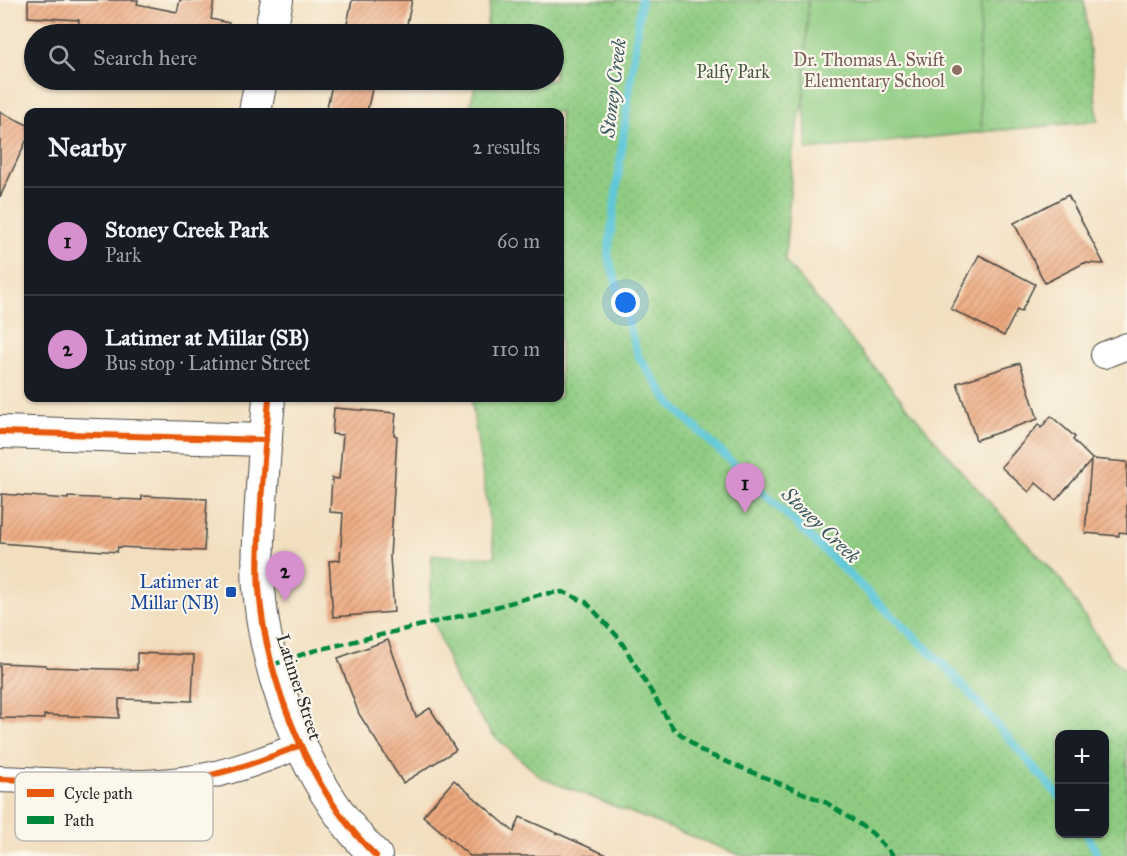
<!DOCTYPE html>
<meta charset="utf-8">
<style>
body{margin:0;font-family:"IM FELL Great Primer",serif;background:#242831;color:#f1f3f6}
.controls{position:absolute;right:18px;bottom:18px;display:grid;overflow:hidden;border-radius:12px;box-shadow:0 2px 4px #0004}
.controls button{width:54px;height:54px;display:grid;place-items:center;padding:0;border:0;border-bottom:2px solid #363941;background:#171b24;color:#f1f3f6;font:30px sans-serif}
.you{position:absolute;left:626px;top:303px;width:21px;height:21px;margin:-15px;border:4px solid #fff;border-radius:50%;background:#1a73e8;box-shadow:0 0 0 9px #1a73e833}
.badge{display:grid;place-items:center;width:39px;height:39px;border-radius:50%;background:#d690ce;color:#111;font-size:20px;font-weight:700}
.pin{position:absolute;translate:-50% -50px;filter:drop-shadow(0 2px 3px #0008)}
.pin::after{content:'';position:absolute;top:32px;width:21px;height:18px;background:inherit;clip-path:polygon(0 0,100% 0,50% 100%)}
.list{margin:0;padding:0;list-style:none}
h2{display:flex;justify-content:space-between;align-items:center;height:78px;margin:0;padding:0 24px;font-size:26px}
h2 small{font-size:20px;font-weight:400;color:#9ea1a6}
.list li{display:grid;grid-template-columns:39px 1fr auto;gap:18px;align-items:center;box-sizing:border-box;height:108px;padding:0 24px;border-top:2px solid #363941}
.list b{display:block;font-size:22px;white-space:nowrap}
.list p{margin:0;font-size:20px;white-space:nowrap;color:#9ea1a6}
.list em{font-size:20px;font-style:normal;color:#9ea1a6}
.icon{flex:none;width:33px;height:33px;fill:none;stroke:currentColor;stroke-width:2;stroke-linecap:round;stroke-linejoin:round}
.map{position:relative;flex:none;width:1127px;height:856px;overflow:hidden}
.search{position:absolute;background:#171b24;box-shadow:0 2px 4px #0004;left:24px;top:24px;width:540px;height:66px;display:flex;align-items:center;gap:15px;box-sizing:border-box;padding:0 21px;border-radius:33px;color:#9ea1a6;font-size:22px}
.panel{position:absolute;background:#171b24;box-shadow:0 2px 4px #0004;left:24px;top:108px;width:540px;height:294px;border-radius:12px}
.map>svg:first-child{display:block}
.grass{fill:#8fcc82;stroke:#5d7c56;stroke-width:1.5}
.park{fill:url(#park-dots);stroke:#5d7c56;stroke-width:1.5;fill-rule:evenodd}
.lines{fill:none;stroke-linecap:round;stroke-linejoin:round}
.stream{stroke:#5ec7da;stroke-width:8}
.building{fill:url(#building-hatch)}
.minor-casing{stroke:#494641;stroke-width:28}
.tertiary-casing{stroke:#494641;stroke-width:34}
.minor{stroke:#fff;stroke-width:26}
.tertiary{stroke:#fff;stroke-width:32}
.quiet{stroke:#00873e;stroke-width:4.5;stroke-dasharray:9 4.5;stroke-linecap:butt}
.cycleway-casing{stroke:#fbf7ec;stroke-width:10}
.cycleway{stroke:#e8590c;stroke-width:6}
.education-dot{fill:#8d6e63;stroke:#fbf7ec;stroke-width:2}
.transit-dot{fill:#1a4fb4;stroke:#fbf7ec;stroke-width:2}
.labels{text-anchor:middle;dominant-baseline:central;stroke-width:4.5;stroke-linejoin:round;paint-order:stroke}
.education-label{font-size:18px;fill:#785e54;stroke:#fbf7ec;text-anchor:end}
.park-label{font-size:18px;fill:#495b45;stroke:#fbf7ec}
.transit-label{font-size:18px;fill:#164399;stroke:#fbf7ec;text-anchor:end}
.street-label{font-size:18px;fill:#2b2b2b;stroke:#fbf7ec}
.water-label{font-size:20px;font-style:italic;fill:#3a5a60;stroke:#fbf7ec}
.key{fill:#fbf7ec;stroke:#bdbab2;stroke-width:1.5}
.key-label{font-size:16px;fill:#2b2b2b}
</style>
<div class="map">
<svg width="1127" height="856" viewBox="0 0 1127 856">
<defs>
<pattern id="park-dots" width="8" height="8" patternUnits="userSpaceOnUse" patternTransform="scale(1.5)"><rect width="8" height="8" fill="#8fcc82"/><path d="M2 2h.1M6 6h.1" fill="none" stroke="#7caf70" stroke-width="1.8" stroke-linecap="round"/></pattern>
<pattern id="building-hatch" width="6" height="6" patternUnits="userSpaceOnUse" patternTransform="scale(1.5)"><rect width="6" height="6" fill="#eda97f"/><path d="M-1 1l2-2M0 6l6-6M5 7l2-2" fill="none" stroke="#c08a68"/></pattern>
</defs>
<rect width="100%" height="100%" fill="#fbf7ec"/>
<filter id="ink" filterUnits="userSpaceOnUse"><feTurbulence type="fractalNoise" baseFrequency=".0167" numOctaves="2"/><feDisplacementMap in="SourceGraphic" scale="12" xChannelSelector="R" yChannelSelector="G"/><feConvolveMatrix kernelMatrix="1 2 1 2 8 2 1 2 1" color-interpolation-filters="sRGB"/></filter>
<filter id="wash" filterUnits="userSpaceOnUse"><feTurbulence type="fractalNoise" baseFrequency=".008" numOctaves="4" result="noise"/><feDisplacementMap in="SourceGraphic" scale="24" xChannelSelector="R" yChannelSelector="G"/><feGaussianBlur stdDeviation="1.35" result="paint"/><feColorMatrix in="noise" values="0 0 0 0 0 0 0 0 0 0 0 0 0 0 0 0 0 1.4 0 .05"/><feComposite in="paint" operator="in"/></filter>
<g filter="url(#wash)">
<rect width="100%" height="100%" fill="#f2dfc0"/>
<path class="grass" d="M808 0H982C978 47 978 86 982 132L807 150 804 95Z"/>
<g class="park">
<path d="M491 0H808L804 95 793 152 785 261 962 472 1061 580 1110 656 1127 672V856H742L542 778 493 735 457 684 430 611 432 555 495 557 471 398H560V112H469L476 80H554V34H485ZM1104 734V834H1060V734Z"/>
<path d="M982 0H1084L1098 121 982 132C978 87 978 46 982 0Z"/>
</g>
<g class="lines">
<g class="stream">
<path d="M641 0 608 255 638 356 671 404 950 671 1060 797"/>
<path d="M1087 834 1098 856"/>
</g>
</g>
<g id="blocks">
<g class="building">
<path d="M28 0H138L137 4 177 12 180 0H214L211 19 229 23 227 34H173V33L105 27V34H78L79 20 28 17Z"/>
<path d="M352 0H412L405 34H345Z"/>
<path d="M333 80H374L367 112H326Z"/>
<path d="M0 112 28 125V137L0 197Z"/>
<path d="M1068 195 1104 264 1084 263 1045 283 1014 223Z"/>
<path d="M979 255 1035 284 1021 312 1017 310 1004 336 951 309Z"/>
<path d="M1020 363 1038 419 976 440 957 383Z"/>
<path d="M334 408 396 413 394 435 397 436 390 557 394 612 333 617 329 561 340 560 343 513 330 512 332 478 339 479 343 435 332 434Z"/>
<path d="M1051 416 1075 437 1073 440 1092 459 1127 462V533L1119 532V536L1085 533 1091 461 1056 500 1036 483 1029 492 1001 467 1039 424 1041 428Z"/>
<path d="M2 494 68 499V497L142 500V496L207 499 204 551 118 547 117 552 0 543Z"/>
<path d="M388 640 416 717 430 708 456 750 403 783 359 714 338 658Z"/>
<path d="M137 653 194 655 192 701 119 699V718L44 715V719L0 718V663L46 665V667L137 670Z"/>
<path d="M454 780 514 832 520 817 609 856H470L423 816Z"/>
</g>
</g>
</g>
<g filter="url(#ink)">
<use href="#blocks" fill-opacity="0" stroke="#494641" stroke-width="1.5"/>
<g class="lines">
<g class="minor-casing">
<g id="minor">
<path d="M1104 355 1127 346"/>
<path d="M0 779C67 781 135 789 201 777 235 771 269 758 301 745"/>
</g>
</g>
<g class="tertiary-casing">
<g id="tertiary">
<path d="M270 34 277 0"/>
<path d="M255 112 261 80"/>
<path d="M269 398C266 438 262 479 260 520 259 543 257 567 259 589 266 680 309 791 376 856"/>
<path d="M0 432 266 440"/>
</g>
</g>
<use href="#minor" class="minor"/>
<use href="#tertiary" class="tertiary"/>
<path class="quiet" d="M272 665 309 652 477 612 542 594 563 592 586 602 619 638 673 728 703 752 827 803 872 833 894 856"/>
<g class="cycleway-casing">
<g id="cycleway">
<path d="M269 398C266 438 262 479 260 520 259 543 257 567 259 589 266 680 309 791 376 856"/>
<path d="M0 432 266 440"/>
<path d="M0 779C67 781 135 789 201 777 235 771 269 758 301 745"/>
</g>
</g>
<use href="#cycleway" class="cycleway"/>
</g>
</g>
<circle class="education-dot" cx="957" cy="70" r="6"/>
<rect class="transit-dot" x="225" y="586" width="12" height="12" rx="3"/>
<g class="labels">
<g class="education-label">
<text x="945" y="60">Dr. Thomas A. Swift<tspan x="945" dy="21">Elementary School</tspan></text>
</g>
<g class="park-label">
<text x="733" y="72">Palfy Park</text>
</g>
<g class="transit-label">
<text x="219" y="582">Latimer at<tspan x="219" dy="21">Millar (NB)</tspan></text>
</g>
<g class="street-label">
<text transform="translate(299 687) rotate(72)">Latimer Street</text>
</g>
<g class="water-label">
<text transform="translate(613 88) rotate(-83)">Stoney Creek</text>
<text transform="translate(821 525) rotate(44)">Stoney Creek</text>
</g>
</g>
<rect x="15" y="772" width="198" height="69" rx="9" class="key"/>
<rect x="27" y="789" width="27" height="8" fill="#e8590c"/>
<rect x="27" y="816" width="27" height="8" fill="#00873e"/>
<g class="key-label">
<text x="64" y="799">Cycle path</text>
<text x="64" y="826">Path</text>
</g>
</svg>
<div class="controls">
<button>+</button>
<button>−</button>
</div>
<div class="you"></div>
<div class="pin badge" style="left:745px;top:513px">1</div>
<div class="pin badge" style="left:285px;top:601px">2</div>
<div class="search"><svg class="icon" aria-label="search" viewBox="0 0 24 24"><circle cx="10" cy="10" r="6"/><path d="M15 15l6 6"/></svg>Search here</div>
<section class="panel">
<h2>Nearby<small>2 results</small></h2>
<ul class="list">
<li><span class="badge">1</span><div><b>Stoney Creek Park</b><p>Park</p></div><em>60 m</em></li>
<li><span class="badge">2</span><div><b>Latimer at Millar (SB)</b><p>Bus stop · Latimer Street</p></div><em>110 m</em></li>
</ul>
</section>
</div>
